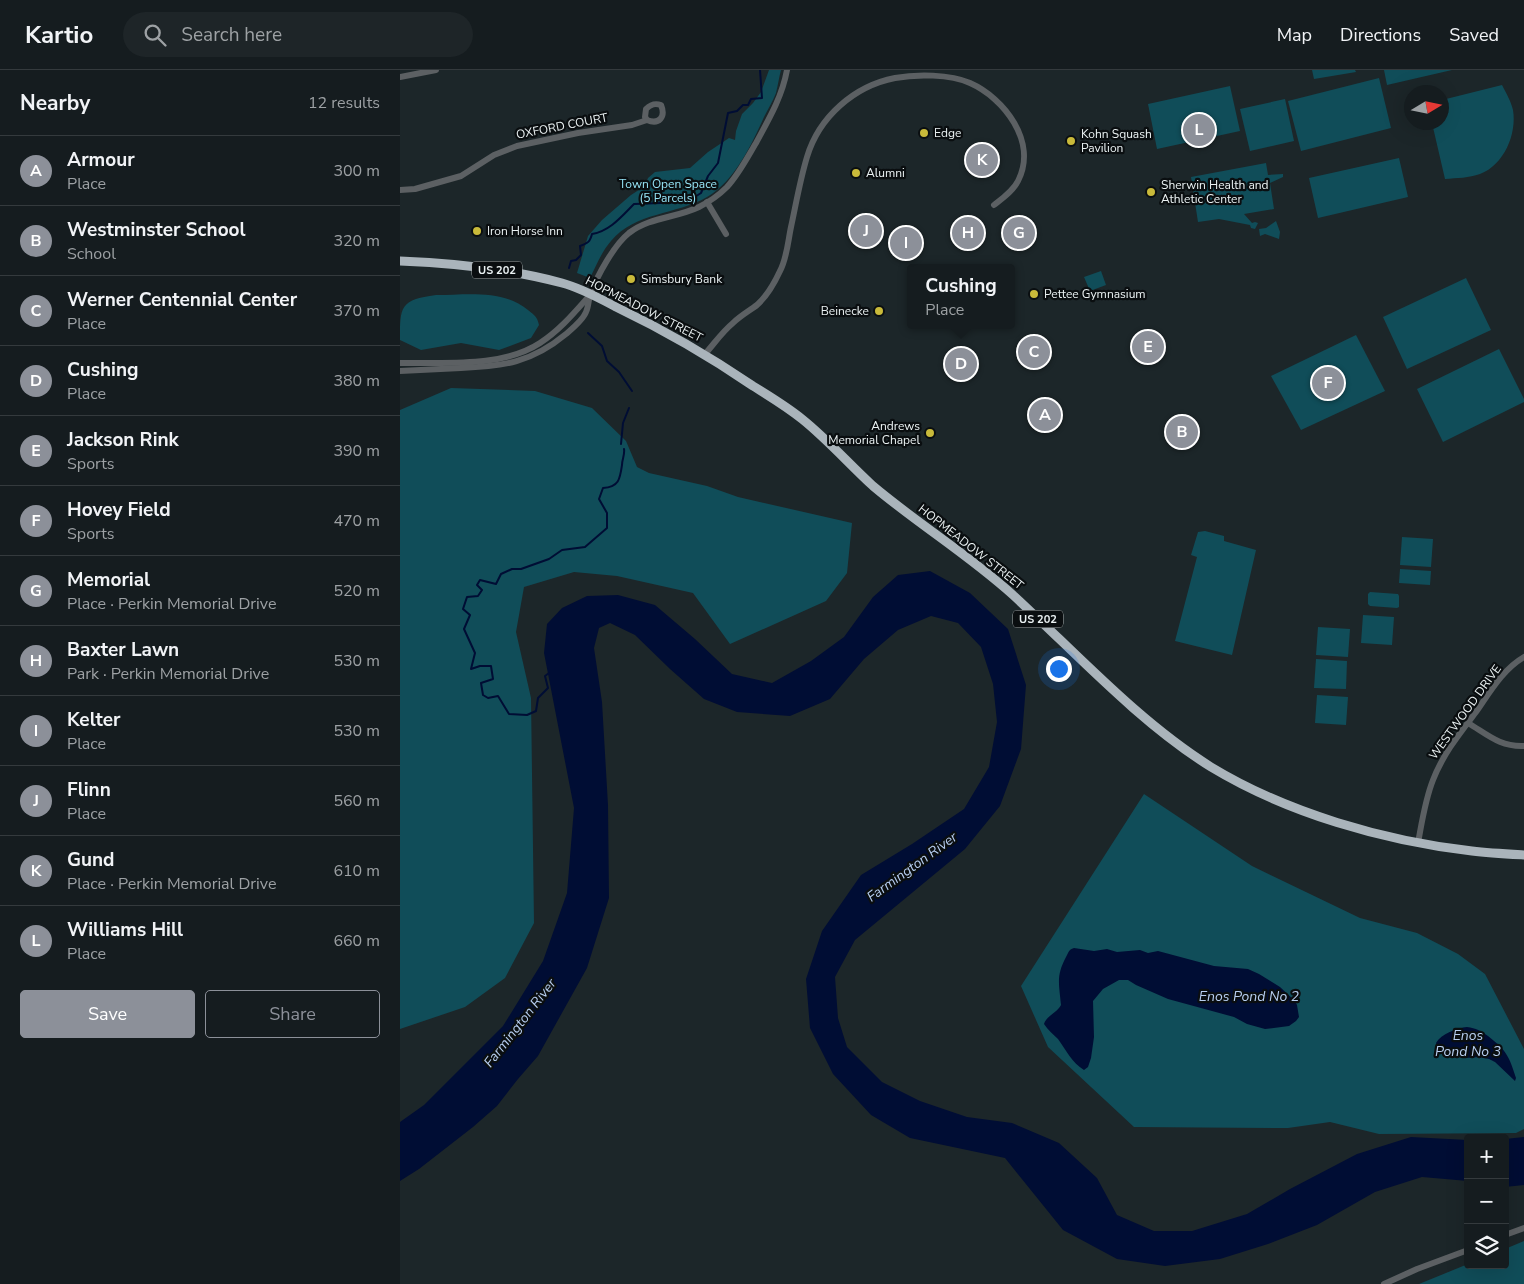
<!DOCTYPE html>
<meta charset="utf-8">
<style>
body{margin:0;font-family:"Nunito Sans",sans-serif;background:#1e2528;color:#f1f3f6}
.controls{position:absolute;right:15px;bottom:15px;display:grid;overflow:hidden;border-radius:5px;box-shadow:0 5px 20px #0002}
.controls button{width:45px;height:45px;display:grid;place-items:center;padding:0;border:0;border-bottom:1px solid #343a3d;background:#151c1f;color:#f1f3f6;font:25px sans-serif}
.compass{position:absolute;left:1004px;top:15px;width:45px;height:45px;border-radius:50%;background:#151c1f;box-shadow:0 5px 20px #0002;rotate:80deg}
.you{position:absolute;left:658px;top:598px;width:18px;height:18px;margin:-12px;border:4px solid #fff;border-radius:50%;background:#1a73e8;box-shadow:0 0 0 8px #1a73e833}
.badge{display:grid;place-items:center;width:32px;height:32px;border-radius:50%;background:#8c9099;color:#fff;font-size:16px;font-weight:700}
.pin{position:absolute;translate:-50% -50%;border:2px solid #fff;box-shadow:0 1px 5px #0006}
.popup{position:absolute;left:507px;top:194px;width:108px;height:65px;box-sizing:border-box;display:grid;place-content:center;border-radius:5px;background:#151c1f;filter:drop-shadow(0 1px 4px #0005);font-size:16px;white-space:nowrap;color:#9da1a4}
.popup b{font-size:19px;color:#f1f3f6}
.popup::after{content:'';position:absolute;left:50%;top:100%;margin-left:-10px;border:10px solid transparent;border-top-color:#151c1f}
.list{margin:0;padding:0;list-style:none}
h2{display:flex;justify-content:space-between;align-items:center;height:65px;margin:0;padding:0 20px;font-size:21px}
h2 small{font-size:16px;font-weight:400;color:#9da1a4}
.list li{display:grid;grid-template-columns:32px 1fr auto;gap:15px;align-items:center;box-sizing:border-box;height:70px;padding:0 20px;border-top:1px solid #343a3d}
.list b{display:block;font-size:19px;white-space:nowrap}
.list p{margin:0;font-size:16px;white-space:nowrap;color:#9da1a4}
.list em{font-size:16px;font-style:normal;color:#9da1a4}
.actions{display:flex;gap:10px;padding:15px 20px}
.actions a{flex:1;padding:11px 0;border:1px solid #8c9099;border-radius:5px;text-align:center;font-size:18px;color:#8c9099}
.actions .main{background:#8c9099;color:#fff}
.icon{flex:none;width:28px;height:28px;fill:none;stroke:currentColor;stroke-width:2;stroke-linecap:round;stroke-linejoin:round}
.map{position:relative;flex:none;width:1124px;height:1214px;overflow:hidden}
header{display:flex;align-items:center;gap:30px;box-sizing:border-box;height:70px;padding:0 25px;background:#151c1f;border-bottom:1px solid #343a3d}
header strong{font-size:24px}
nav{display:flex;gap:28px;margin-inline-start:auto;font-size:18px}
.search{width:350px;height:45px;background:#1e2528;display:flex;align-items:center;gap:12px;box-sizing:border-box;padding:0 18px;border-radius:28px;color:#9da1a4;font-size:19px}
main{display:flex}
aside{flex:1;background:#151c1f}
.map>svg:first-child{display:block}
.green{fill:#104d59}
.water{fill:#000d34}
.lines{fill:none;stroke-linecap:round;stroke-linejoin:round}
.stream{stroke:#000d34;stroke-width:2}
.minor{stroke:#5c6063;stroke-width:6}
.highway{stroke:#aab4bb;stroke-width:9}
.poi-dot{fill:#c9ba3a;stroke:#0a0e10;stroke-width:2}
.labels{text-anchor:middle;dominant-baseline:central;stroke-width:4.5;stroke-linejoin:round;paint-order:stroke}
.shield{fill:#0a0e10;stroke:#a8aeaf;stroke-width:1}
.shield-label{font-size:11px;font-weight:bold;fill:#ebf2f3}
.street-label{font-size:12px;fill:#ebf2f3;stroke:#0a0e10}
.poi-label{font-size:12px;fill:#ebf2f3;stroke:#0a0e10;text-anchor:start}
.park-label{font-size:12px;fill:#96e4f6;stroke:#0a0e10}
.water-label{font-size:14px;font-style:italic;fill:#b7cef0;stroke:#0a0e10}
</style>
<header>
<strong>Kartio</strong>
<div class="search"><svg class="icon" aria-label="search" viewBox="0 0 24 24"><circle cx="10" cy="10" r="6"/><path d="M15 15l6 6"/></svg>Search here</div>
<nav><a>Map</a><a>Directions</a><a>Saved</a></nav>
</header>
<main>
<aside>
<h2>Nearby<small>12 results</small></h2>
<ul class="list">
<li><span class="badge">A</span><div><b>Armour</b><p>Place</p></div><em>300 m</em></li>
<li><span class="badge">B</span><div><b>Westminster School</b><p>School</p></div><em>320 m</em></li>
<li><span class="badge">C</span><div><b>Werner Centennial Center</b><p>Place</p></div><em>370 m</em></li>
<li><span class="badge">D</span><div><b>Cushing</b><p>Place</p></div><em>380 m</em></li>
<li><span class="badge">E</span><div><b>Jackson Rink</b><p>Sports</p></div><em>390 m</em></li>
<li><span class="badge">F</span><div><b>Hovey Field</b><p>Sports</p></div><em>470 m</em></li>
<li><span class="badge">G</span><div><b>Memorial</b><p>Place · Perkin Memorial Drive</p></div><em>520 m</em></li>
<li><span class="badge">H</span><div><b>Baxter Lawn</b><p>Park · Perkin Memorial Drive</p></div><em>530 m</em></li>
<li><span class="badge">I</span><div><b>Kelter</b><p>Place</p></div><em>530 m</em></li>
<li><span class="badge">J</span><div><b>Flinn</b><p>Place</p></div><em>560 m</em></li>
<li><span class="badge">K</span><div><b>Gund</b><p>Place · Perkin Memorial Drive</p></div><em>610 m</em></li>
<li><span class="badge">L</span><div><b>Williams Hill</b><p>Place</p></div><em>660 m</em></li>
</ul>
<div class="actions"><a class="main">Save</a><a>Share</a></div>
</aside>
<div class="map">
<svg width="1124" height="1214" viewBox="0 0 1124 1214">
<rect width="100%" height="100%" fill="#1c2629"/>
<g class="green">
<path d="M369 0H381C379 7 378 15 376 23 373 31 368 39 364 47 352 74 334 112 307 127 276 145 235 142 211 171 202 181 196 196 190 208L177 203 188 166 202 150 231 125 245 116 248 108 255 102 290 98 308 82 329 68 335 70 336 61 342 44 353 33 361 22Z"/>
<path d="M912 0H955L956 2 914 9Z"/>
<path d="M984 0H1052L987 15Z"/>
<path d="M979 8 991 58 901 81 888 31Z"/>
<path d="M1102 15C1106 23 1111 31 1113 40 1117 64 1104 95 1080 104 1069 108 1057 108 1045 109L1032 53 1042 52V30Z"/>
<path d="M830 16 840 61 757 79 748 34Z"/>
<path d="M885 29 894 71 850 81 840 39Z"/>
<path d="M999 88 1008 127 918 148 909 108Z"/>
<path d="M866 93 868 105 883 104V107L870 113 874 139 844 144 852 153 855 152 858 153 855 159 851 158 850 155 819 149 798 152 791 107Z"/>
<path d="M876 151 880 162 879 169 865 164 860 166 859 159 866 158Z"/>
<path d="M701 201 706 215 690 221 684 207Z"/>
<path d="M1066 208 1091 260 1007 299 983 247Z"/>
<path d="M36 225C67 225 102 219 128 240 135 246 137 246 139 255L131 268 99 280 61 273 21 280 0 270C0 236 0 230 36 225Z"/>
<path d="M956 265 985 321 901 360 871 306Z"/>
<path d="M1099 279 1124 329V332L1043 372 1017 319Z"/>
<path d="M51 318 135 321 192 338 226 371 237 397 249 403 307 416 338 427 452 453 447 503 426 531 330 574 293 523 217 506 174 502 124 517 116 562 131 628 134 853 105 908 65 937 0 959V340Z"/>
<path d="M805 461 824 466V471L856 480 832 585 775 571 797 487 791 485 798 462Z"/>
<path d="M1002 467 1033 469 1031 497 1000 495Z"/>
<path d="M1000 499 1031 501 1030 515 999 513Z"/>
<path d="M970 522 998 524 999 526V537L997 538 970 536 968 534V524Z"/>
<path d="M963 545 994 547 992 575 961 573Z"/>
<path d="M918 557 950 559 948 587 916 585Z"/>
<path d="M916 589 947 591 946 619 914 618Z"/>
<path d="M917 625 948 627 946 655 915 653Z"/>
<path d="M744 724 852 796 960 848 1017 863 1058 884 1085 904 1124 979V1059L1116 1063 979 1064 930 1052 888 1058 734 1057 648 977 621 916Z"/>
<path d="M1124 1171V1214H1019L1068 1194V1195H1105V1179Z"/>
</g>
<g class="water">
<path d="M530 501 570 523 608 559 626 615 621 679 600 736 565 779 455 870 435 907 438 948 447 977 482 1012 520 1031 567 1047 612 1053 659 1073 697 1108 717 1145 754 1161H792L847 1144 890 1119 957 1084 1011 1067 1068 1070V1111L1022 1107 975 1122 917 1155 868 1174 820 1189 765 1196 717 1189 663 1160 605 1088 510 1068 471 1045 433 1004 410 958 406 909 422 861 461 805 512 774 564 739 589 697 597 652 593 614 581 577 558 553 531 546 498 560 464 589 430 629 390 646 337 642 304 629 270 599 235 565 210 553 199 558 194 578 202 632 208 735 209 828 187 898 138 986 118 1009 97 1036 73 1057 19 1099 0 1111V1052L24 1035 103 956 143 891 167 823 174 738 144 583 147 554 162 538 187 526 218 525 255 535 295 569 332 604 372 613 411 591 444 567 473 527 498 505Z"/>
<path d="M674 878 694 881 707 879 717 882 740 880 748 883 758 881 814 896 848 899 859 904 880 917 895 931 897 935 899 947 896 951 889 956 865 959 847 954 834 947 768 929 736 915 728 910H719L703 919 693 931 694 967 691 988 688 997 684 1000C672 993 666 980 658 969 653 964 648 960 644 954 646 946 657 943 661 935 659 913 656 906 666 887 669 882 668 880 674 878Z"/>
<path d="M1067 957C1076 958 1081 961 1088 966 1107 981 1109 986 1116 1008L1115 1011 1095 992 1089 989 1079 987 1066 988 1053 984H1043L1038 979 1036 973C1041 964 1057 958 1067 957Z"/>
<path d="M1124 1067V1115L1105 1117V1069Z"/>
</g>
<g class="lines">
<g class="stream">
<path d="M169 198 171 191 176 190 181 185 180 176C188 173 190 172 192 164 210 161 222 146 234 134L287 132 301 123 308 106 318 93 328 43 337 41 343 35H348L351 29 362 28 360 0"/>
<path d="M188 263 202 276 207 291 219 302 232 321"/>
<path d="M221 374 223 353 229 338"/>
<path d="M149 603 145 606 148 618 138 628 136 641 127 645 109 644 98 626 88 628 83 625 81 613 93 609 91 596H80L71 599 75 583 64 559 70 545 63 539 67 527 78 526 82 520 77 515 80 510 96 514 101 504 112 499H121L149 489 162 480 185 477 207 458V443L199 429 203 418C219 417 220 409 222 395 222 389 225 385 224 379"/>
</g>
<g class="minor">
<path d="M0 7 36 0"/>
<path d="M0 120 15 119 61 106 94 85 117 76 178 63 232 55 247 50C259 55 266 47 261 35 255 33 251 34 246 39L245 47 247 50"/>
<path d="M307 132 326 164"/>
<path d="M305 284C314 274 322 262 333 253 340 246 349 241 357 235 367 226 374 214 380 201 387 188 388 171 391 157 396 134 400 110 407 87 419 47 454 16 495 8 516 4 550 4 570 13 604 28 638 72 618 111 613 121 603 128 594 135"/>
<path d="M0 293C44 292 102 298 140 273 160 260 174 243 190 225"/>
<path d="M0 301C20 300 40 299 61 298 104 296 131 293 166 264 173 258 183 250 186 242 189 236 188 229 191 223 197 206 214 175 229 163 250 147 276 148 299 137 309 132 319 125 327 117 339 104 347 88 356 73 369 49 382 27 387 0"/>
<path d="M1068 653C1088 665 1100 677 1124 676"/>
<path d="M1018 773C1022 752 1025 730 1033 710 1043 684 1060 663 1076 642 1090 622 1103 599 1124 587"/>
<path d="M1105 1165 1124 1158"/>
<path d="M984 1214 1017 1199 1068 1180"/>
</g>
<path class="highway" d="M0 191C54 193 110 199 162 213 181 218 199 228 216 237 264 260 309 286 353 316 369 326 386 336 402 349 427 369 449 394 473 416 518 454 569 485 613 525 676 583 739 652 811 697 887 743 984 771 1072 781 1089 783 1107 784 1124 785"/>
</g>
<g class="poi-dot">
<circle cx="524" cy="63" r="5"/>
<circle cx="671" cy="71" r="5"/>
<circle cx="456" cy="103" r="5"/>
<circle cx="751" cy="122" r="5"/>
<circle cx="77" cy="161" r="5"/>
<circle cx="231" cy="209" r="5"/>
<circle cx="634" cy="224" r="5"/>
<circle cx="479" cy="241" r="5"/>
<circle cx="530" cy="363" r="5"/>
</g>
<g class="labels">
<g class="shield">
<rect x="72" y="191.5" width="50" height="17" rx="4"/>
<rect x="613" y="540.5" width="50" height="17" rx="4"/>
</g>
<g class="shield-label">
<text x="97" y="200">US 202</text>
<text x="638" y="549">US 202</text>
</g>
<g class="street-label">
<text transform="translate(162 56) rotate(-11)">OXFORD COURT</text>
<text transform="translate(244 239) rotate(27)">HOPMEADOW STREET</text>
<text transform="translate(571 477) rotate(38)">HOPMEADOW STREET</text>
<text transform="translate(1065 642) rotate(-54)">WESTWOOD DRIVE</text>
</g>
<g class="poi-label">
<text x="534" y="63">Edge</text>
<text x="681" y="64">Kohn Squash<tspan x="681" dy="14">Pavilion</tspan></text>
<text x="466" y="103">Alumni</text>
<text x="761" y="115">Sherwin Health and<tspan x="761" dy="14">Athletic Center</tspan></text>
<text x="87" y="161">Iron Horse Inn</text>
<text x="241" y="209">Simsbury Bank</text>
<text x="644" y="224">Pettee Gymnasium</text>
<text x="469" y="241" text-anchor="end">Beinecke</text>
<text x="520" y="356" text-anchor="end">Andrews<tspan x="520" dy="14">Memorial Chapel</tspan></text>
</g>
<g class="park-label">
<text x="268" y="114">Town Open Space<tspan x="268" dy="14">(5 Parcels)</tspan></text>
</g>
<g class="water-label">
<text transform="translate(512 797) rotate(-36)">Farmington River</text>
<text x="849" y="926">Enos Pond No 2</text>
<text transform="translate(120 953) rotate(-52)">Farmington River</text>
<text x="1068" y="965">Enos<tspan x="1068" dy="16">Pond No 3</tspan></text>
</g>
</g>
</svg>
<div class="controls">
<button>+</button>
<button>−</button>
<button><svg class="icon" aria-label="layers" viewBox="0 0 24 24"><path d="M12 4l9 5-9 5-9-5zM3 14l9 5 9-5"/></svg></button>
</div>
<svg class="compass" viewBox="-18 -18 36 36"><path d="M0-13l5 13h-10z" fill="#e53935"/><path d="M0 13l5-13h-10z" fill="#9da1a4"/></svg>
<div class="you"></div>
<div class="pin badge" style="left:645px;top:345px">A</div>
<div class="pin badge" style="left:782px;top:362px">B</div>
<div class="pin badge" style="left:634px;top:282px">C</div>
<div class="pin badge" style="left:561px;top:294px">D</div>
<div class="popup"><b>Cushing</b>Place</div>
<div class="pin badge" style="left:748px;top:277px">E</div>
<div class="pin badge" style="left:928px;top:313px">F</div>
<div class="pin badge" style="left:619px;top:163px">G</div>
<div class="pin badge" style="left:568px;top:163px">H</div>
<div class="pin badge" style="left:506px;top:173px">I</div>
<div class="pin badge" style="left:466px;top:161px">J</div>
<div class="pin badge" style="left:582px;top:90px">K</div>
<div class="pin badge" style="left:799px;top:60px">L</div>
</div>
</main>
